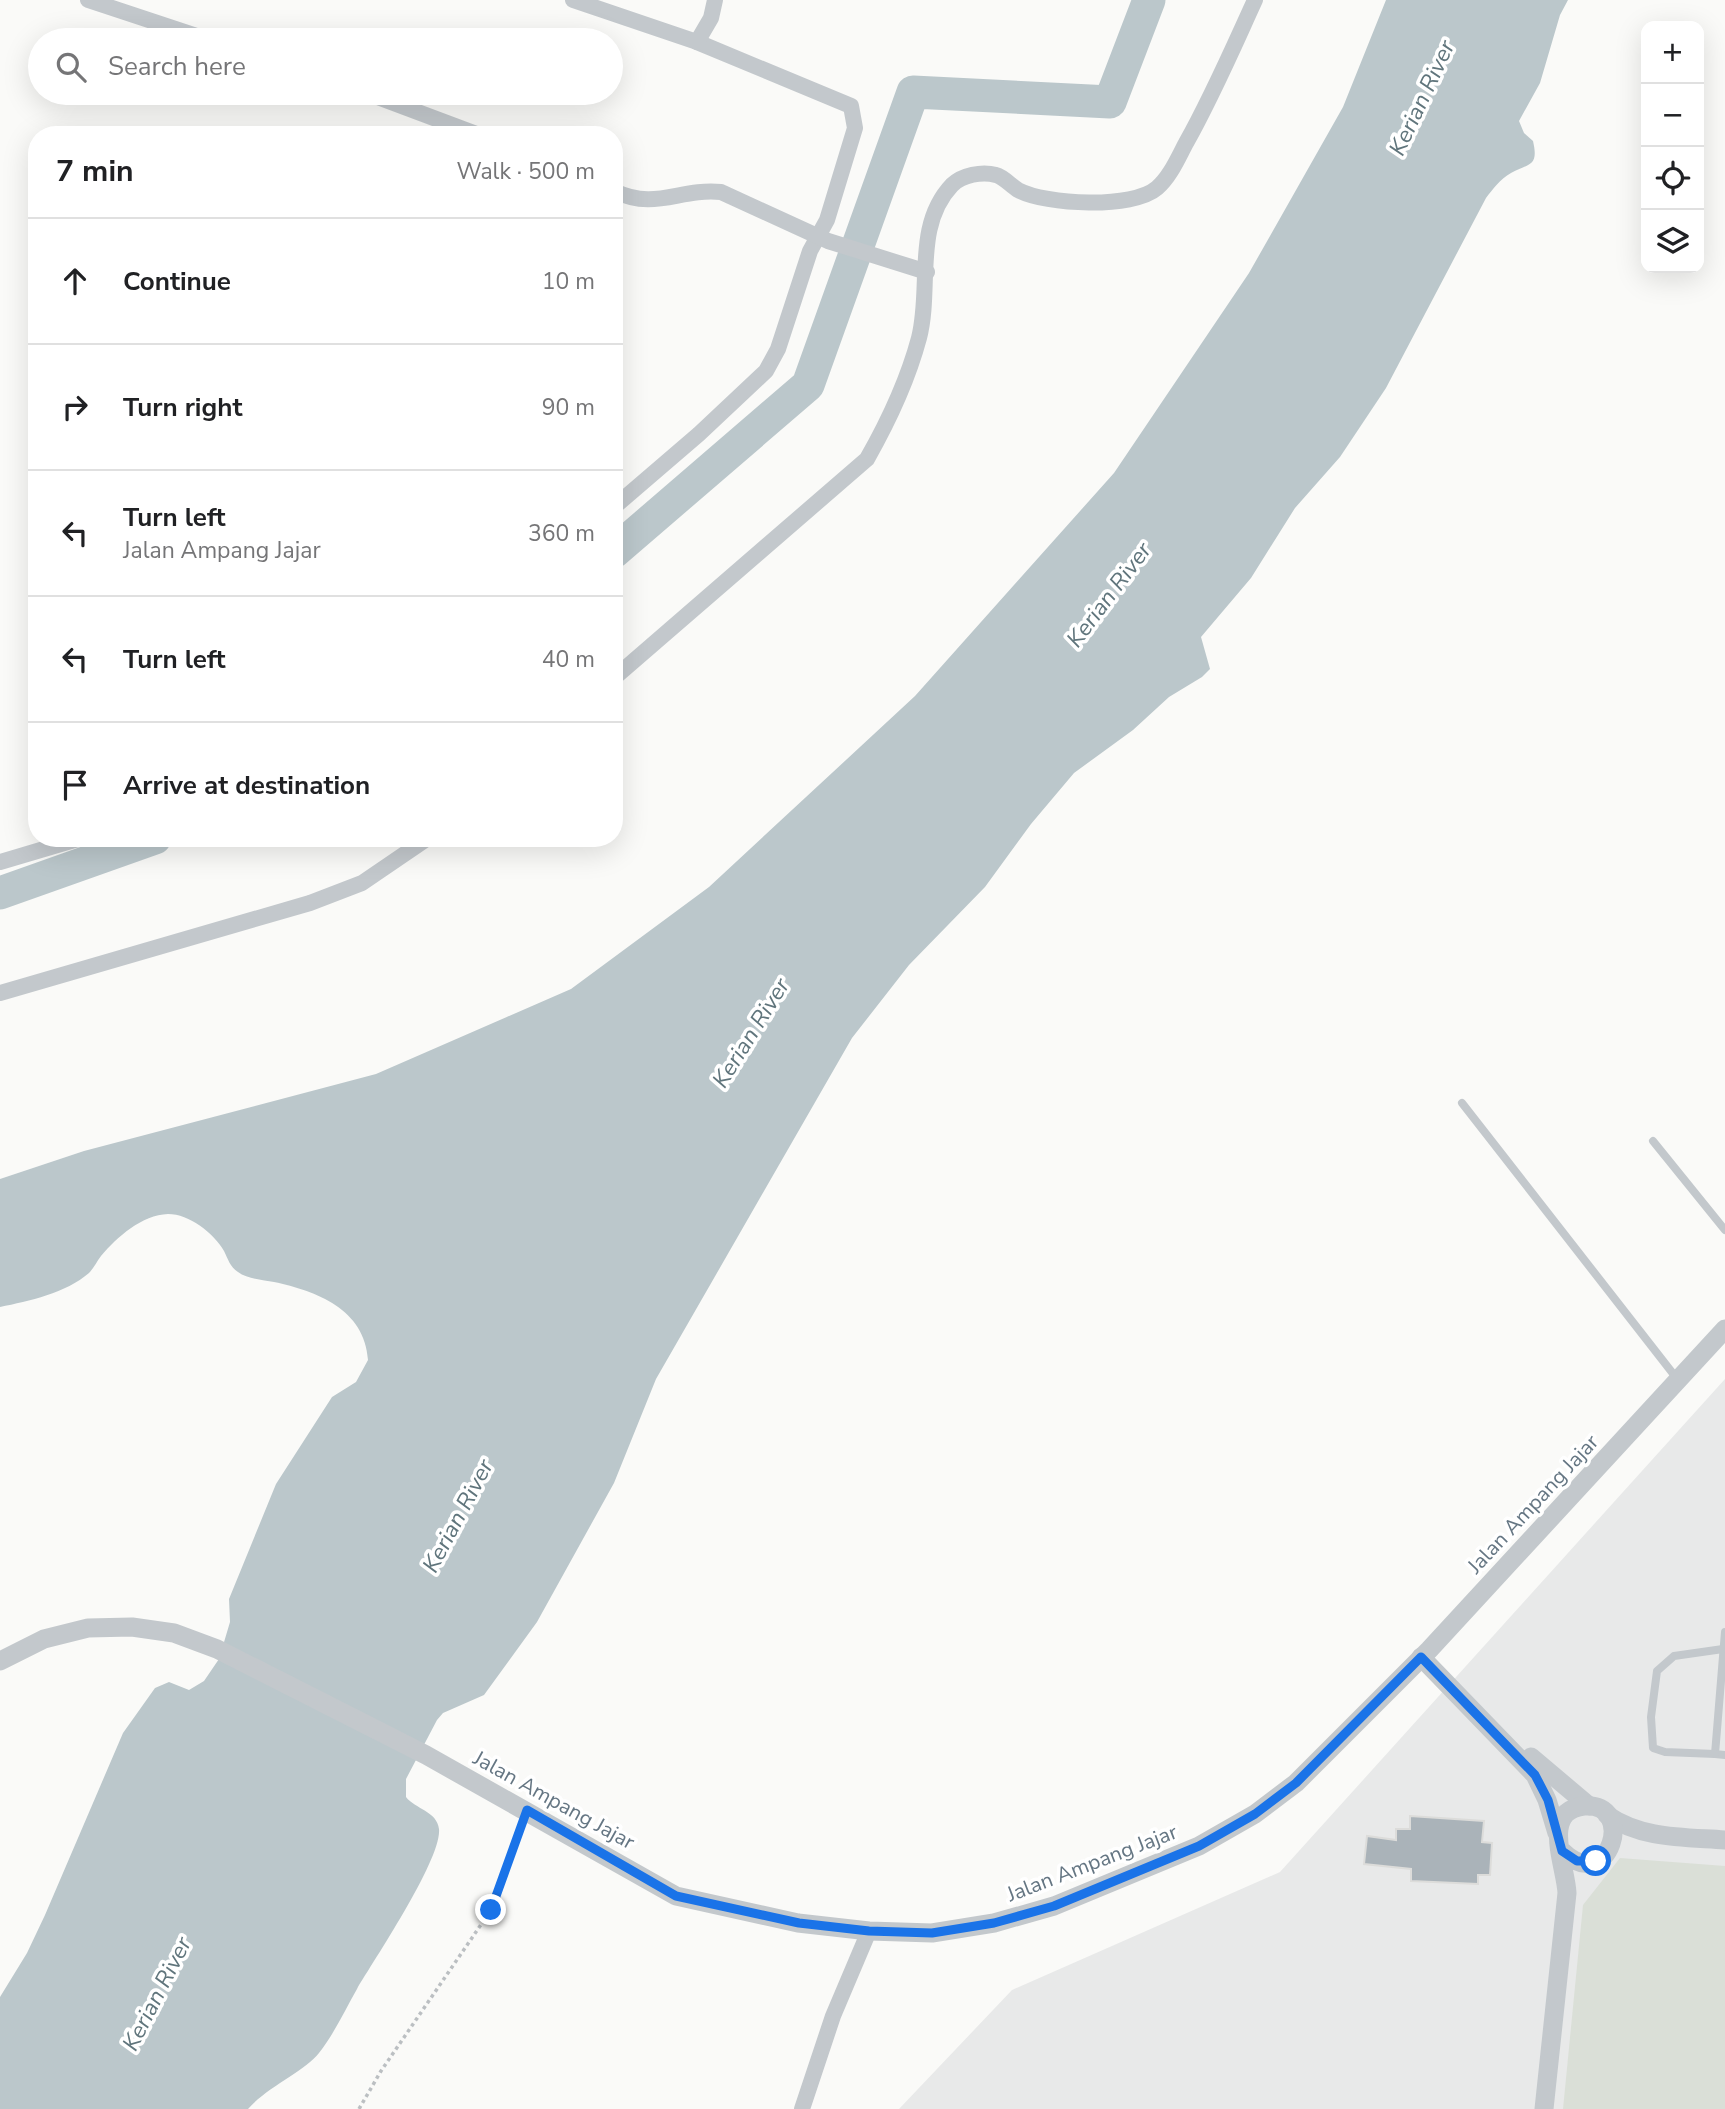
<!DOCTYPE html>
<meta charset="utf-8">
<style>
body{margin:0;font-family:"Nunito Sans",sans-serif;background:#f2f2f2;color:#202124}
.controls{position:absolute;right:21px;top:21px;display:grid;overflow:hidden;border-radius:14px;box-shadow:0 7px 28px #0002}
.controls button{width:63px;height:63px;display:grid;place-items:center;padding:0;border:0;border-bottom:2px solid #e0e0e0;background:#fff;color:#202124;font:35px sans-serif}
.stop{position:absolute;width:21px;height:21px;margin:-16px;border:5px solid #1a73e8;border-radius:50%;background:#fff}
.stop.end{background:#1a73e8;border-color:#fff;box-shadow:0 2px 7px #0008}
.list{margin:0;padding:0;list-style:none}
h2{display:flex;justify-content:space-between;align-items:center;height:91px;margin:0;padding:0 28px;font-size:30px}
h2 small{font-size:23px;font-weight:400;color:#757577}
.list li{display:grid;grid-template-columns:46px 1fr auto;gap:21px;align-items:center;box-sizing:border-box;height:126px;padding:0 28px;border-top:2px solid #e0e0e0}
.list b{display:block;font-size:26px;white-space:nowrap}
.list p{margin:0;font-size:23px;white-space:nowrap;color:#757577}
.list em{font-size:23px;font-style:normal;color:#757577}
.icon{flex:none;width:38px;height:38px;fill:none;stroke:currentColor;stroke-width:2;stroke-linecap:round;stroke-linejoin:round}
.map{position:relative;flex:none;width:1725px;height:2109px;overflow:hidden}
.search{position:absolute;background:#fff;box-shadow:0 7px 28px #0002;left:28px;top:28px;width:595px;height:77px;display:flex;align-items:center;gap:18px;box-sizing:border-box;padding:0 24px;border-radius:38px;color:#757577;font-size:26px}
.panel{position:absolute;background:#fff;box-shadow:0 7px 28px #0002;left:28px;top:126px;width:595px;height:721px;border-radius:28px}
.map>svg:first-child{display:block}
.built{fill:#e8e9e9}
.green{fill:#dadfd7}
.water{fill:#bbc7cb}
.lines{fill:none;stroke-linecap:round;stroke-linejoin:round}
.river{stroke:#bbc7cb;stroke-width:33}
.building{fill:#aab3b9;stroke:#dcdcda;stroke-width:2}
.path{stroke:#bbbfc2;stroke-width:3.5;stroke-dasharray:3.5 3.5;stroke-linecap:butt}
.service{stroke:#c3c8cc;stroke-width:8}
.minor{stroke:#c3c8cc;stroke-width:16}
.tertiary{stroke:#c3c8cc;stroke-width:19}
.route{stroke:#1a73e8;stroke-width:9}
.labels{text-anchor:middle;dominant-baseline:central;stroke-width:7;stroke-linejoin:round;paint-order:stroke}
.street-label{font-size:21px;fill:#657683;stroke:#fff}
.water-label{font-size:23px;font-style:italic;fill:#60757c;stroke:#fff}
</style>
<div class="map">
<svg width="1725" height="2109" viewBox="0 0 1725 2109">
<rect width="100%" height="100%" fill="#fafaf8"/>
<path class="built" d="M1725 1379V2109H899L1012 1990 1280 1872Z"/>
<path class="green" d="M1620 1858 1725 1866V2109H1563L1583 1905Z"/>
<path class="water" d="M1386 0H1568L1560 15 1540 83 1519 121 1524 133 1533 141C1539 167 1529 163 1511 173 1500 179 1493 189 1486 198L1386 388 1340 457 1295 508 1251 578 1201 637 1210 669 1202 677 1169 697 1133 730 1074 773 1031 824 985 887 909 965 852 1038 656 1379 614 1483 537 1622 484 1695 443 1713 437 1720 406 1779V1797C415 1809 437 1811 439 1829 442 1859 374 1960 357 1989 345 2010 334 2034 319 2053 305 2071 267 2087 248 2109H0V1997L27 1953 45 1915 123 1733 155 1688 169 1682 189 1690 204 1681 219 1659 230 1622 229 1599 276 1484 332 1397 356 1382 368 1360C365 1309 316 1291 274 1282 263 1280 247 1279 238 1272 230 1267 228 1259 224 1251 214 1233 189 1214 168 1214 142 1215 117 1237 101 1256 97 1261 94 1268 89 1273 66 1293 29 1301 0 1307V1179L84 1151 376 1074 571 989 709 887 915 696 1114 473 1249 273 1343 107Z"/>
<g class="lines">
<g class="river">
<path d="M614 552 808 385 913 92 1110 102 1149 0"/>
<path d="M0 893 155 838"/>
</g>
</g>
<path class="building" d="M1410 1816 1484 1821 1482 1842 1492 1843 1490 1875H1478V1884L1411 1881V1869L1364 1864 1367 1836 1396 1840V1829H1410Z"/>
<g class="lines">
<path class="path" d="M359 2109 381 2071 491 1910 521 1829"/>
<g class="service">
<path d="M1462 1103 1678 1380"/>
<path d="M1653 1141 1725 1230"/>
<path d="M1725 1632 1715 1754 1725 1755"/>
<path d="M1715 1754 1665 1752 1653 1748 1651 1717 1657 1671 1674 1656 1723 1649"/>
</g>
<g class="minor">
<path d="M88 0 209 40"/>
<path d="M573 0 697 42 851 106 855 128 827 220 810 251 778 349 766 371 699 434 614 507"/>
<path d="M697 42 711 18 715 0"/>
<path d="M367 93 479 135"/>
<path d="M614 191C656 211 679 188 721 192L828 241 927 272"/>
<path d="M614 678 867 459C888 422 908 379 919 338 932 288 913 226 952 185 962 175 982 171 996 175 1004 177 1011 186 1018 190 1046 205 1133 209 1157 188 1170 177 1178 158 1186 143 1212 97 1233 48 1255 0"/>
<path d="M0 862 81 838"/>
<path d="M0 993 310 903 362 883 428 838"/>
<path d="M802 2109 833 2016 869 1931"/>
</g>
<g class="tertiary">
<path d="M1421 1657 1535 1775 1547 1800 1557 1833"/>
<path d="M0 1661 44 1639 88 1628 132 1627 174 1633 217 1649 426 1755 676 1896 798 1923 869 1931 932 1933 994 1923 1054 1906 1199 1846 1255 1814 1296 1783 1429 1650 1725 1329"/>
<path d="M1531 1757 1589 1806"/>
<path d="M1607 1815C1642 1839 1683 1837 1725 1840"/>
<path d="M1544 2109 1567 1893C1566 1866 1540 1811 1584 1806 1637 1801 1610 1897 1562 1851"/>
</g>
</g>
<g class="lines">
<path class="route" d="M491 1910 527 1810 676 1896 799 1923 869 1931 932 1933 994 1923 1054 1906 1199 1846 1255 1814 1296 1783 1421 1657 1535 1775 1548 1800 1562 1851 1577 1861H1596"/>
</g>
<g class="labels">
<g class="street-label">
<text transform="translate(1533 1504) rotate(-47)">Jalan Ampang Jajar</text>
<text transform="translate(554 1800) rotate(29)">Jalan Ampang Jajar</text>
<text transform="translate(1092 1863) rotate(-21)">Jalan Ampang Jajar</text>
</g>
<g class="water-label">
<text transform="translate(1422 98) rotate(-65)">Kerian River</text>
<text transform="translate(1109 595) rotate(-53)">Kerian River</text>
<text transform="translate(751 1033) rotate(-58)">Kerian River</text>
<text transform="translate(458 1516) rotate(-62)">Kerian River</text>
<text transform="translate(157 1994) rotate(-63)">Kerian River</text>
</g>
</g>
</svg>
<div class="controls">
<button>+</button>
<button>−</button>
<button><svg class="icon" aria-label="locate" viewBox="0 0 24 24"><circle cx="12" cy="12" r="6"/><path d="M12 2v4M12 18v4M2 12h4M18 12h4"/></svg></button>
<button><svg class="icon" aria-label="layers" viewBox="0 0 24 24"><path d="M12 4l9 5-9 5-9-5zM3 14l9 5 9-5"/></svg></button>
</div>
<div class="stop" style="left:1596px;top:1861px"></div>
<div class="stop end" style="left:491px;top:1910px"></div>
<div class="search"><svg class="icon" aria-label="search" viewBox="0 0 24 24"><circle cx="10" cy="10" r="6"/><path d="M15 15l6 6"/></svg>Search here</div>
<section class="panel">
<h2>7 min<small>Walk · 500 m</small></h2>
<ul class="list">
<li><svg class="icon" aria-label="ahead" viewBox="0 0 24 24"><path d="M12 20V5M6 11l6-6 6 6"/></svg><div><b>Continue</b></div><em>10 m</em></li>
<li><svg class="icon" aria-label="right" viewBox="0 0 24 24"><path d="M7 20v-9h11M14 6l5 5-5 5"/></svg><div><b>Turn right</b></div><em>90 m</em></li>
<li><svg class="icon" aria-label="left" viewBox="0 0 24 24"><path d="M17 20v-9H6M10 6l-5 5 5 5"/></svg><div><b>Turn left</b><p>Jalan Ampang Jajar</p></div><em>360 m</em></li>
<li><svg class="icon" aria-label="left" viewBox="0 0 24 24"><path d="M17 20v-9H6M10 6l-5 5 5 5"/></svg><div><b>Turn left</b></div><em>40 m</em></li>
<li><svg class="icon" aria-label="arrive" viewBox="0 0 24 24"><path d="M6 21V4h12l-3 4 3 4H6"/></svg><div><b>Arrive at destination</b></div></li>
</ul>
</section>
</div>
